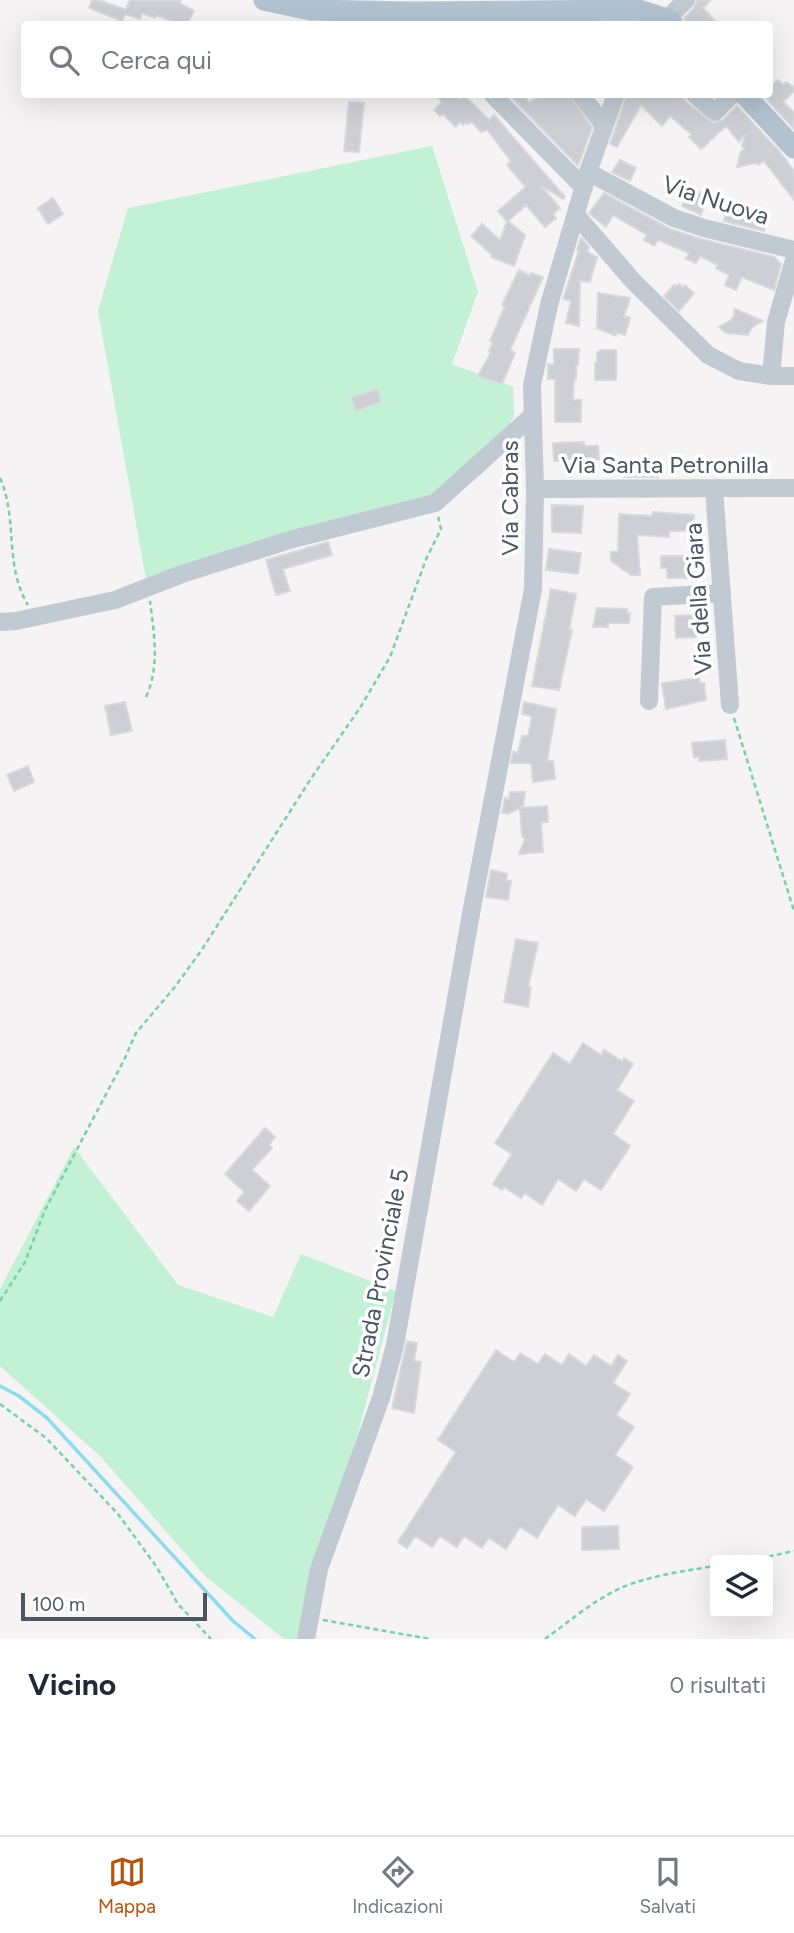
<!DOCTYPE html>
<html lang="it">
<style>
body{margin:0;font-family:Figtree,sans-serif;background:#f6f6f7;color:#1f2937}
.controls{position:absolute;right:21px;bottom:21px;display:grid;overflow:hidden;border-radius:7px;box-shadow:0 7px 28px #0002}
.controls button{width:63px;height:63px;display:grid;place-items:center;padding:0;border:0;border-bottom:2px solid #e0e1e3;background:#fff;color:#1f2937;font:35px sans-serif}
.scale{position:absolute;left:21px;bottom:18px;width:186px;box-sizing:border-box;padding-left:7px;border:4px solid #4a5661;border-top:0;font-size:19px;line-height:24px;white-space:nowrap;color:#4a5661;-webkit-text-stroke:5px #fff;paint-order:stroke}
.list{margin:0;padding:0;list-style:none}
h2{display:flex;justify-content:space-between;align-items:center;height:91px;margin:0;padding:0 28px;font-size:30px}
h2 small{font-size:23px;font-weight:400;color:#747a83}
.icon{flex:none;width:38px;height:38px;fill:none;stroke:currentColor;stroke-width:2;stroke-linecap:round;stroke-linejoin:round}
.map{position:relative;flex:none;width:794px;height:1639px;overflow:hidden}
.search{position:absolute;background:#fff;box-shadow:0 7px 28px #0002;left:21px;right:21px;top:21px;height:77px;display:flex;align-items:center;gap:18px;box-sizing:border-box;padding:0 24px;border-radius:7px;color:#747a83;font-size:26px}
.sheet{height:196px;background:#fff}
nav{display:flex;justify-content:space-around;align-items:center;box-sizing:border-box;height:98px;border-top:2px solid #e0e1e3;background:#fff;font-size:19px;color:#747a83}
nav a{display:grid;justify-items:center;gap:4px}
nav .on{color:#b45309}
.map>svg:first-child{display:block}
.green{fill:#c3f1d5}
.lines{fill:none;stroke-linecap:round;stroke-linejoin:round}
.stream{stroke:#90daee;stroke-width:3.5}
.building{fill:#cdcfd5;stroke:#d7d9de;stroke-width:2}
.path{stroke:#7ad0a6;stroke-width:2.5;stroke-dasharray:5 3.5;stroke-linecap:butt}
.minor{stroke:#c1cad2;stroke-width:18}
.major{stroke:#b3c2d1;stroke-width:21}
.labels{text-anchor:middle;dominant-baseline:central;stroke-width:7;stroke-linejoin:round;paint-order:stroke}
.street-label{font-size:24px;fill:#4a5661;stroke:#fff}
</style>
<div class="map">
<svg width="794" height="1639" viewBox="0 0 794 1639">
<rect width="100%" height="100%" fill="#f5f3f3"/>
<g class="green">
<path d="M432 146 478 292 452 364 513 387 514 417 504 433 435 495 146 579 98 311 128 208Z"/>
<path d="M74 1147 178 1285 273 1317 301 1254 396 1291 352 1455 297 1639H284L205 1576 101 1457 0 1366V1289Z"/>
</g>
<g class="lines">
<path class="stream" d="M0 1386 19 1396 47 1418 233 1621 255 1639"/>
</g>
<g class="building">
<path d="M92 0H99L126 10 130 0H181L179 3 194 11 187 24H179L156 15 155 18 142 13 140 19 125 14 122 21 89 8Z"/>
<path d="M697 0H711L703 8 718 24H686L684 18 694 8Z"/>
<path d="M778 80 784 85 786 82 794 87V91L783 102 794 112V129L762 94H769V87Z"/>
<path d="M435 94H455L460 99 464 95 489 120 494 115 565 197 563 199 540 185 560 208 553 214 556 218 545 227 526 205 508 221 525 235 514 266 491 257 492 255 471 236 482 224 500 240 507 221 498 211 526 187 507 165 511 161 487 130 481 132 471 121 468 124 466 122 463 125 460 122 456 127 443 114 440 116 434 110 442 102Z"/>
<path d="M508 94H523L529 102 545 94H570L592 128 578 166Z"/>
<path d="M627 94H681L687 103 713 123 723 120 737 106 779 151 794 171V200L764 161 758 165 756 163 737 167 741 151 745 150 742 146 745 134 739 142 726 126 701 149 689 137 691 134 670 116 662 126 641 105 617 147 610 144Z"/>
<path d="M349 102 364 103 359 152 344 151Z"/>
<path d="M620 160 636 168 630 181 612 172Z"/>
<path d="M692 188 708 197 701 215 682 206Z"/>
<path d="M604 193 670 229 701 239 774 257 781 264 774 290 742 277 736 290 725 285 729 275 716 268 718 265 700 256 696 263 686 259 689 253 658 240 654 246 644 240 647 235 613 215 606 227 589 213Z"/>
<path d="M53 198 63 214 48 224 38 208Z"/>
<path d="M728 205 753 211 751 217 767 223 764 231 724 221Z"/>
<path d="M581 238 589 247 587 252 597 257 590 282 580 281 579 326 566 323 571 301 563 299 579 250H577Z"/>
<path d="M519 270 530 276 531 273 543 277 510 350 515 353 502 384 478 376 491 352 489 351 493 342 490 341 505 306 502 305Z"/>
<path d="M679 284 683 287 685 285 694 293 679 311 664 296 674 285 676 287Z"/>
<path d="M598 293 630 298 624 316 630 318 625 335 616 332V336L597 328Z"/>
<path d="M735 309 763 321 752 327 748 335 726 333 719 327 731 320 734 316Z"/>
<path d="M554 349H579L578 365H576V380H574L573 400H581V422H555V379H548V364L554 365Z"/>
<path d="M601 350H616V380H595V363H597V352Z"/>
<path d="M377 389 381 402 356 411 351 398Z"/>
<path d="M584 442V446H598L599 459 554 461 553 443Z"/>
<rect x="625" y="467" width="33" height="10"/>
<path d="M552 505 583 506 581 533 552 532Z"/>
<path d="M653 512 694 515 693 531H669V537L637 535 640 575H631L611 561V552H618L619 514 652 516Z"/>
<path d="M328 542 332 555 283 569 290 591 276 595 266 560Z"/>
<path d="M549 549 581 553 578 574 546 570Z"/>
<path d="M661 556H694V578H667V568H661Z"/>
<path d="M551 589 576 594 569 630H572L559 690 532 686Z"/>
<path d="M597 608 627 609V613H630L629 623H608V627H593Z"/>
<path d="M695 615 696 637 676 638 675 616Z"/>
<path d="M699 678 700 683H704L706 700 666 709 662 683Z"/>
<path d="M125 702 132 731 111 735 105 706Z"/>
<path d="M524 702 556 709 547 761H553L555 779 533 782 531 763H511L513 752 518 753 522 736H528L532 716 522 714Z"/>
<path d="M725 740 727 759 699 761V757L694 758 692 743Z"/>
<path d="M28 766 34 782 14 791 7 775Z"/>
<path d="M510 792H525L523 806 508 814 502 813 505 798 509 799Z"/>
<path d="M547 806 548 822H541L543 852 519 854 525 839 522 836 520 808Z"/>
<path d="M491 870 507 874 506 881H511L508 900 486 897Z"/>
<path d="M516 939 538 943 528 987H531L528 1007 504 1002Z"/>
<path d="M583 1043 601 1055 604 1050 622 1061 624 1058 633 1064 617 1090 634 1101 613 1134 630 1146 601 1190 584 1179 576 1191 558 1179 542 1205 525 1193 521 1198 504 1187 502 1190 493 1184 512 1154 495 1143 553 1053 570 1064Z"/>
<path d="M265 1128 275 1137 269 1145 272 1148 252 1170 270 1186 249 1211 237 1201 244 1192 225 1174Z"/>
<path d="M407 1341 417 1343 414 1361 421 1362 414 1413 392 1408Z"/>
<path d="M496 1350 514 1362 520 1353 538 1364 545 1354 562 1365 569 1354 586 1366 594 1355 611 1366 618 1355 627 1361 613 1383 630 1394 616 1415 634 1427 615 1455 633 1467 604 1511 586 1499 575 1516 558 1505 537 1538 520 1527 506 1549 489 1538 482 1548 464 1536 457 1547 440 1536 432 1547 415 1536 407 1548 398 1542 456 1452 438 1440Z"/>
<path d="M618 1526 619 1549 582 1550V1527Z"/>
</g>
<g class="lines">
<g class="path">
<path d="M0 478C18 518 4 566 28 605"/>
<path d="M146 697C160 666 154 634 150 601"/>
<path d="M734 718 794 911"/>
<path d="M0 1301 25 1262 45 1210 124 1060 136 1033 174 988 201 951 312 777 360 708 390 657 427 557 441 529 438 516"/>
<path d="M0 1404 46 1438 118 1514 156 1566 178 1604 211 1639"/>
<path d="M752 1560 794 1551"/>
<path d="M323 1620 430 1639"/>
<path d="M545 1639C570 1621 595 1599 623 1587 653 1575 684 1571 715 1566"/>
</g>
<g class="minor">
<path d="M667 19 686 0"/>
<path d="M492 94 584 188"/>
<path d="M581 94 604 126"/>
<path d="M694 94 715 112 733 94"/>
<path d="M588 172 674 218 704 228 794 250"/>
<path d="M576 215 634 282 708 355 739 371 771 376"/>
<path d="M794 260 776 322 771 376H794"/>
<path d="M535 489 794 488"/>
<path d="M714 489 730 705"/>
<path d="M0 622 16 621 115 600 182 574 293 539 435 503 533 415"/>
<path d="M649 701 653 597 722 593"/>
<path d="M306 1639 319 1569 381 1398 395 1345 472 908 533 589 535 489 532 385 549 305 588 172 616 94"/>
</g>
<g class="major">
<path d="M264 0 310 10 412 12 639 10 667 19 673 24"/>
<path d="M744 94 794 148"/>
</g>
</g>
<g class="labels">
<g class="street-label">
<text transform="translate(716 200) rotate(18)">Via Nuova</text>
<text x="665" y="464">Via Santa Petronilla</text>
<text transform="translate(509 498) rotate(-90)">Via Cabras</text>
<text transform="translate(698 599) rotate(-94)">Via della Giara</text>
<text transform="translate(380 1273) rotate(-79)">Strada Provinciale 5</text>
</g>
</g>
</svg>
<div class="controls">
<button><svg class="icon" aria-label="layers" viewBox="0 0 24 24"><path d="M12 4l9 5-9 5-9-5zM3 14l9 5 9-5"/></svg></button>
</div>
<div class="scale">100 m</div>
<div class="search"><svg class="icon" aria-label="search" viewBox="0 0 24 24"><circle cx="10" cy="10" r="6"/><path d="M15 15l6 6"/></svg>Cerca qui</div>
</div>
<section class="sheet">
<h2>Vicino<small>0 risultati</small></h2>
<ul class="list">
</ul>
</section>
<nav>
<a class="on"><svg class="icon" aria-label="map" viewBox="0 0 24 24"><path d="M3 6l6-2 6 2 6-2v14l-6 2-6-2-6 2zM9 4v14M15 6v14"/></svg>Mappa</a>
<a><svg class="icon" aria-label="directions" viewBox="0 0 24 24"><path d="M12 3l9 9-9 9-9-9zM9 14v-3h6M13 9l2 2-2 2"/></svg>Indicazioni</a>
<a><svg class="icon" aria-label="saved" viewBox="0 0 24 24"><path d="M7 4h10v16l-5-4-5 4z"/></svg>Salvati</a>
</nav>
